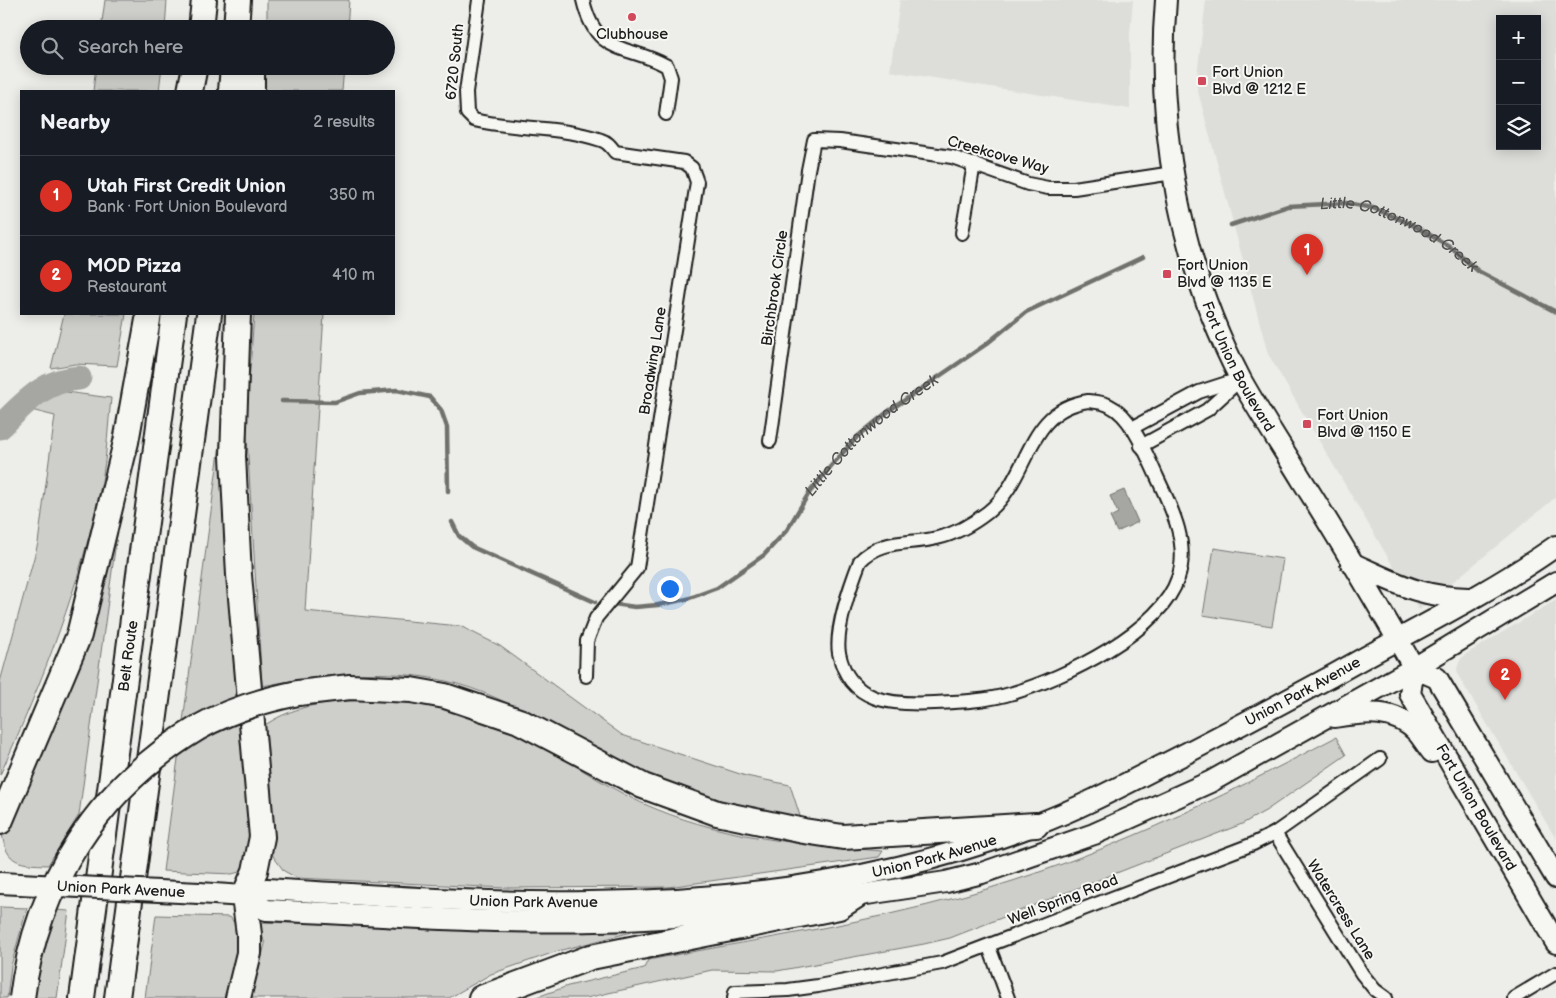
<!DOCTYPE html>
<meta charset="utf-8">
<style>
body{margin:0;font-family:"Balsamiq Sans",sans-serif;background:#242831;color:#f1f3f6}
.controls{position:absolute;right:15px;top:15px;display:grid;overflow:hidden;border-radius:0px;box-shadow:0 2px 12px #0003}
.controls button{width:45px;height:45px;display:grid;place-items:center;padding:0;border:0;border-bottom:1px solid #363941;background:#171b24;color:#f1f3f6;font:25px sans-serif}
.you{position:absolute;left:669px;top:588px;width:18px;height:18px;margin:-12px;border:4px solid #fff;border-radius:50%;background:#1a73e8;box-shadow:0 0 0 8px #1a73e833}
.badge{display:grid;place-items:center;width:32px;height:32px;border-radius:50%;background:#d93025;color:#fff;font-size:16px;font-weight:700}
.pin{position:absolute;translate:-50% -41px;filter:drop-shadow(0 1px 2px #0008)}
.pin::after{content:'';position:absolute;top:26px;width:18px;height:15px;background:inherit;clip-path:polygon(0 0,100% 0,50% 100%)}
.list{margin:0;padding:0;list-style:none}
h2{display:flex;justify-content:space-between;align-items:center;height:65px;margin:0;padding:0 20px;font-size:21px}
h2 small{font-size:16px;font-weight:400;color:#9ea1a6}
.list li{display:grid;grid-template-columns:32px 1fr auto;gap:15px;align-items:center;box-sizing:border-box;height:80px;padding:0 20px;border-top:1px solid #363941}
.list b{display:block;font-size:19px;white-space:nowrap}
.list p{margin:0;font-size:16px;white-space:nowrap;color:#9ea1a6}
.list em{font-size:16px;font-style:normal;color:#9ea1a6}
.icon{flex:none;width:28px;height:28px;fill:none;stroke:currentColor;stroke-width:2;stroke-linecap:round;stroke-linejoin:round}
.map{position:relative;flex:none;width:1556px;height:998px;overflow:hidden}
.search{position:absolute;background:#171b24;box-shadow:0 2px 12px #0003;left:20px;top:20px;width:375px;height:55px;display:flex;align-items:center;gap:12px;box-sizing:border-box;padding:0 18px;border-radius:28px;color:#9ea1a6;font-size:19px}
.panel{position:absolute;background:#171b24;box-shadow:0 2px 12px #0003;left:20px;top:90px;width:375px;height:225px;border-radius:0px}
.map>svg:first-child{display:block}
.built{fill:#ddddda;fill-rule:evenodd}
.green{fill:#cececb;stroke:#757574}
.water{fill:#a6a6a3;stroke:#6f6f6d}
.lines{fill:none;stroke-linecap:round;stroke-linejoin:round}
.stream{stroke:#6f6f6d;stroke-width:4.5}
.river{stroke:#a6a6a3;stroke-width:25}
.street-casing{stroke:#1c1c1c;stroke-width:16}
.primary-casing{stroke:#1c1c1c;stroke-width:24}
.highway-casing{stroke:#1c1c1c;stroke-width:28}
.street{stroke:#f6f6f2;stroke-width:12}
.primary{stroke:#f6f6f2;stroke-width:20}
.highway{stroke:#f6f6f2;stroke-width:24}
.primary-bridge-casing{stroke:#1c1c1c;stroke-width:24;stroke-linecap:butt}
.highway-bridge-casing{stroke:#1c1c1c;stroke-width:28;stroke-linecap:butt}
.primary-bridge{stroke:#f6f6f2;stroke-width:20}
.highway-bridge{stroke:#f6f6f2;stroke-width:24}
.poi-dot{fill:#d1495b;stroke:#f6f6f2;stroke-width:2}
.labels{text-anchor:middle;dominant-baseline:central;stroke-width:4;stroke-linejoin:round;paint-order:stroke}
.poi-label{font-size:15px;fill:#1c1c1c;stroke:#f6f6f2;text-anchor:start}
.street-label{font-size:15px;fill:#1c1c1c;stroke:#f6f6f2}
.water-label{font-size:16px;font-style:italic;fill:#535352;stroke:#f6f6f2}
</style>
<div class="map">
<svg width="1556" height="998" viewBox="0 0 1556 998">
<rect width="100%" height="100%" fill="#edede9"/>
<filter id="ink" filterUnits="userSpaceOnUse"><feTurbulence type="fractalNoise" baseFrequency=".02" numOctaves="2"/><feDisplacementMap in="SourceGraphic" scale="10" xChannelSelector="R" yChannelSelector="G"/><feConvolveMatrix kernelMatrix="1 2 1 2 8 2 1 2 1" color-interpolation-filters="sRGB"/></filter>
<g filter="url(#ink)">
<g class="built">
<path d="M900 0H1133L1130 33V109L890 71Z"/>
<path d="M1206 0H1556V497L1419 610 1268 354 1196 84ZM1500 19H1537V146H1500Z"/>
<path d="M1556 600V839L1459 677 1457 669 1460 660 1466 654Z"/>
</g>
<g class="green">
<path d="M105 0H167L165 29H101Z"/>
<path d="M267 0H349L347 29H267Z"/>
<path d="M96 66H162L159 91H93Z"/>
<path d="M266 66H344L342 91H265Z"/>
<path d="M64 314H126L117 366 75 364 51 368Z"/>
<path d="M254 314H324L305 611 460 626 500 646 622 735 746 776 790 785 802 822C770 816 736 812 706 802 681 794 656 782 632 771 569 741 515 697 446 681 385 667 322 675 262 686L246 423Z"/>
<path d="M66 392 111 398C108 425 107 454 102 481 81 584 43 680 0 775V682L38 543 55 416 31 410 45 396Z"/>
<path d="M224 414 233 649 253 842 243 871 232 874 163 871Z"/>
<path d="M120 512 79 815 48 865C21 864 6 865 2 833Z"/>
<path d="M1214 548 1283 559 1272 626 1203 615Z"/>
<path d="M395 700C445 706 495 721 540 745 578 766 615 793 656 809 729 839 807 845 883 851L879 857 668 887 506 888 297 878 284 871 273 856 258 730C300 698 346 701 395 700Z"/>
<path d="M1336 737 1346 755 1267 810 1242 824 950 938 924 944 777 971 712 970 586 998H534L568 986 644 968 648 960C753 940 862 924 966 895 1099 858 1215 801 1336 737Z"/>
<path d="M0 907 27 908 11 966 7 998H0Z"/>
<path d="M55 910 69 911 57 998H33L40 955Z"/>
<path d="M156 915 230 917 238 928 242 942 230 998H145Z"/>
<path d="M258 922 632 932 558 951 491 974 449 998H251L265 944Z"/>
</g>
<path class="water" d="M1124 490 1138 522 1117 532 1110 517 1118 513 1110 496Z"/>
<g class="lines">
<g class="stream">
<path id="s1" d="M1231 225 1288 206 1346 203 1373 208 1411 224 1449 246 1478 271 1556 312"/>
<path d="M282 401 335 402 360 393 397 390 430 397 441 410 447 427 448 491"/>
<path d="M452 522 459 536 472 547 595 602"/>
<path id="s2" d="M614 604 635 607 658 605 687 599 717 588 764 555 787 530 809 493 831 466 857 437 890 410 985 345 1026 312 1143 257"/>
</g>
<path class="river" d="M0 427C24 404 43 380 79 378"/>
<g class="street-casing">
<g id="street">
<path d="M479 0 466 92 467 113 474 120C516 130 561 126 601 140 608 142 611 147 615 152L684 162 692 168 697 182 637 568 596 618 587 641 586 676"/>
<path d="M583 0C596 57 628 44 667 66L671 78 666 114"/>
<path d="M962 233 974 164"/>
<path d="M1088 401C1096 402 1104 402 1110 406 1132 416 1147 456 1157 477 1171 507 1190 544 1178 578 1160 632 1064 678 1013 693 988 701 960 702 934 703 892 705 849 703 839 653 835 630 851 584 860 561 882 538 909 545 937 538 955 534 974 523 988 512 1031 477 1025 410 1088 401Z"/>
<path d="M1132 428 1199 392 1236 380"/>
<path d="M770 441 808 170 814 140 840 141 952 157 1028 184 1048 188H1074L1173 173"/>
<path d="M1141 446 1207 410 1241 379"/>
<path d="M1275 833 1362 974 1375 990 1386 998"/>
<path d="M989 947 1008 998"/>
<path d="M734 998 735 992 788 990 818 986 942 963 1253 844 1275 833 1380 759"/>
<path d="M1514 998 1556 973"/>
</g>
</g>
<g class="primary-casing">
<g id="primary">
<path id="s3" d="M1166 0C1155 129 1181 265 1241 380 1260 414 1282 447 1302 480 1341 542 1378 605 1414 668L1410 694 1556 943"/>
<path d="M1351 563C1395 582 1418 597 1468 598"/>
<path d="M1414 668 1437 678 1556 878"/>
<path d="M1334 717C1366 712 1395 708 1418 733 1423 739 1427 746 1432 752"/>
<path d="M0 883 39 885"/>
<path id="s4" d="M199 893 244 896 266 889C373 895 481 904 589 902 739 901 894 879 1035 825 1075 810 1114 790 1153 770 1213 740 1271 709 1330 677 1405 634 1485 596 1556 546"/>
<path d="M244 896 266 910C376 915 487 924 596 921 714 918 830 900 946 882L982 873 1094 834 1210 782 1414 668 1556 582"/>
</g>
</g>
<g class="highway-casing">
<g id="highway">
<path d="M201 29 204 0"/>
<path d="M236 29 238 0"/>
<path d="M252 66V91"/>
<path d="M190 91 195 66"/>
<path d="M231 91 233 66"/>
<path d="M298 693 350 687 411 690 445 696 519 721 643 786 717 813 804 831 843 837 1036 825"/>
<path d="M0 822 79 635 126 442 149 314"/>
<path id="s5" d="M82 998 174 314"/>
<path d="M117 998 209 314"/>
<path d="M238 998 249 953V934L244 896 255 871 262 837 239 575 233 456 238 314"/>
<path d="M481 998 591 957 839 907 856 896"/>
</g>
</g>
<use href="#street" class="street"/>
<use href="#primary" class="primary"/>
<use href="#highway" class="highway"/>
<g class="primary-bridge-casing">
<g id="primary-bridge">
<path id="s6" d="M39 885 199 893"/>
</g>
</g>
<g class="highway-bridge-casing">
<path id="highway-bridge" d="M22 998C36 884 99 787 198 728 229 710 264 700 298 693"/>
</g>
<use href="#primary-bridge" class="primary-bridge"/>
<use href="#highway-bridge" class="highway-bridge"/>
</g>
</g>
<g class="poi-dot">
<circle cx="632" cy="17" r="5"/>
<rect x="1197" y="76" width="10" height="10" rx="2.5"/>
<rect x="1162" y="269" width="10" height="10" rx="2.5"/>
<rect x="1302" y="419" width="10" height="10" rx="2.5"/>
</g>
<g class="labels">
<g class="poi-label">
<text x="632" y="34" text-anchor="middle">Clubhouse</text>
<text x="1212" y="72">Fort Union<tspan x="1212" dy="17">Blvd @ 1212 E</tspan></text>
<text x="1177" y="265">Fort Union<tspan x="1177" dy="17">Blvd @ 1135 E</tspan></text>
<text x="1317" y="415">Fort Union<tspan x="1317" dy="17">Blvd @ 1150 E</tspan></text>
</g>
<g class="street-label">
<text transform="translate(455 62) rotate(-84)">6720 South</text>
<text transform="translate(998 155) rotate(16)">Creekcove Way</text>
<text transform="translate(775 288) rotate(-82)">Birchbrook Circle</text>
<text transform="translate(653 361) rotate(-81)">Broadwing Lane</text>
<text stroke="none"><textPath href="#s3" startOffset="379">Fort Union Boulevard</textPath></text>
<text stroke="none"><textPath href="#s5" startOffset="345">Belt Route</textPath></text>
<text stroke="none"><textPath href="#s4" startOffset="1146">Union Park Avenue</textPath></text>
<text stroke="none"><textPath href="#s3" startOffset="886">Fort Union Boulevard</textPath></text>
<text stroke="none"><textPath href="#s4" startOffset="741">Union Park Avenue</textPath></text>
<text stroke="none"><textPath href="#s6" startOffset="82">Union Park Avenue</textPath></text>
<text transform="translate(1063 900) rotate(-21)">Well Spring Road</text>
<text stroke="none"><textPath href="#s4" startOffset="336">Union Park Avenue</textPath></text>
<text transform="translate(1341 910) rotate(58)">Watercress Lane</text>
</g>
<g class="water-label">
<text stroke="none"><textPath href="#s1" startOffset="179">Little Cottonwood Creek</textPath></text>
<text stroke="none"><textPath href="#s2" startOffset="326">Little Cottonwood Creek</textPath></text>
</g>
</g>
</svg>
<div class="controls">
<button>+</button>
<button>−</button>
<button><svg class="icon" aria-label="layers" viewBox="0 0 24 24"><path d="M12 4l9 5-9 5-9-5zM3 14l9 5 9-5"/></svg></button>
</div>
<div class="you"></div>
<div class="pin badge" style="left:1307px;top:275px">1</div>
<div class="pin badge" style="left:1505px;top:700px">2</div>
<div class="search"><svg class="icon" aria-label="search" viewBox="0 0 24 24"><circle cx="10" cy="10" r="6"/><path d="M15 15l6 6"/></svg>Search here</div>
<section class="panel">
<h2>Nearby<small>2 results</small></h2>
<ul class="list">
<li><span class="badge">1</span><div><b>Utah First Credit Union</b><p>Bank · Fort Union Boulevard</p></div><em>350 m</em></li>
<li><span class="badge">2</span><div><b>MOD Pizza</b><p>Restaurant</p></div><em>410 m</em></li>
</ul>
</section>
</div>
